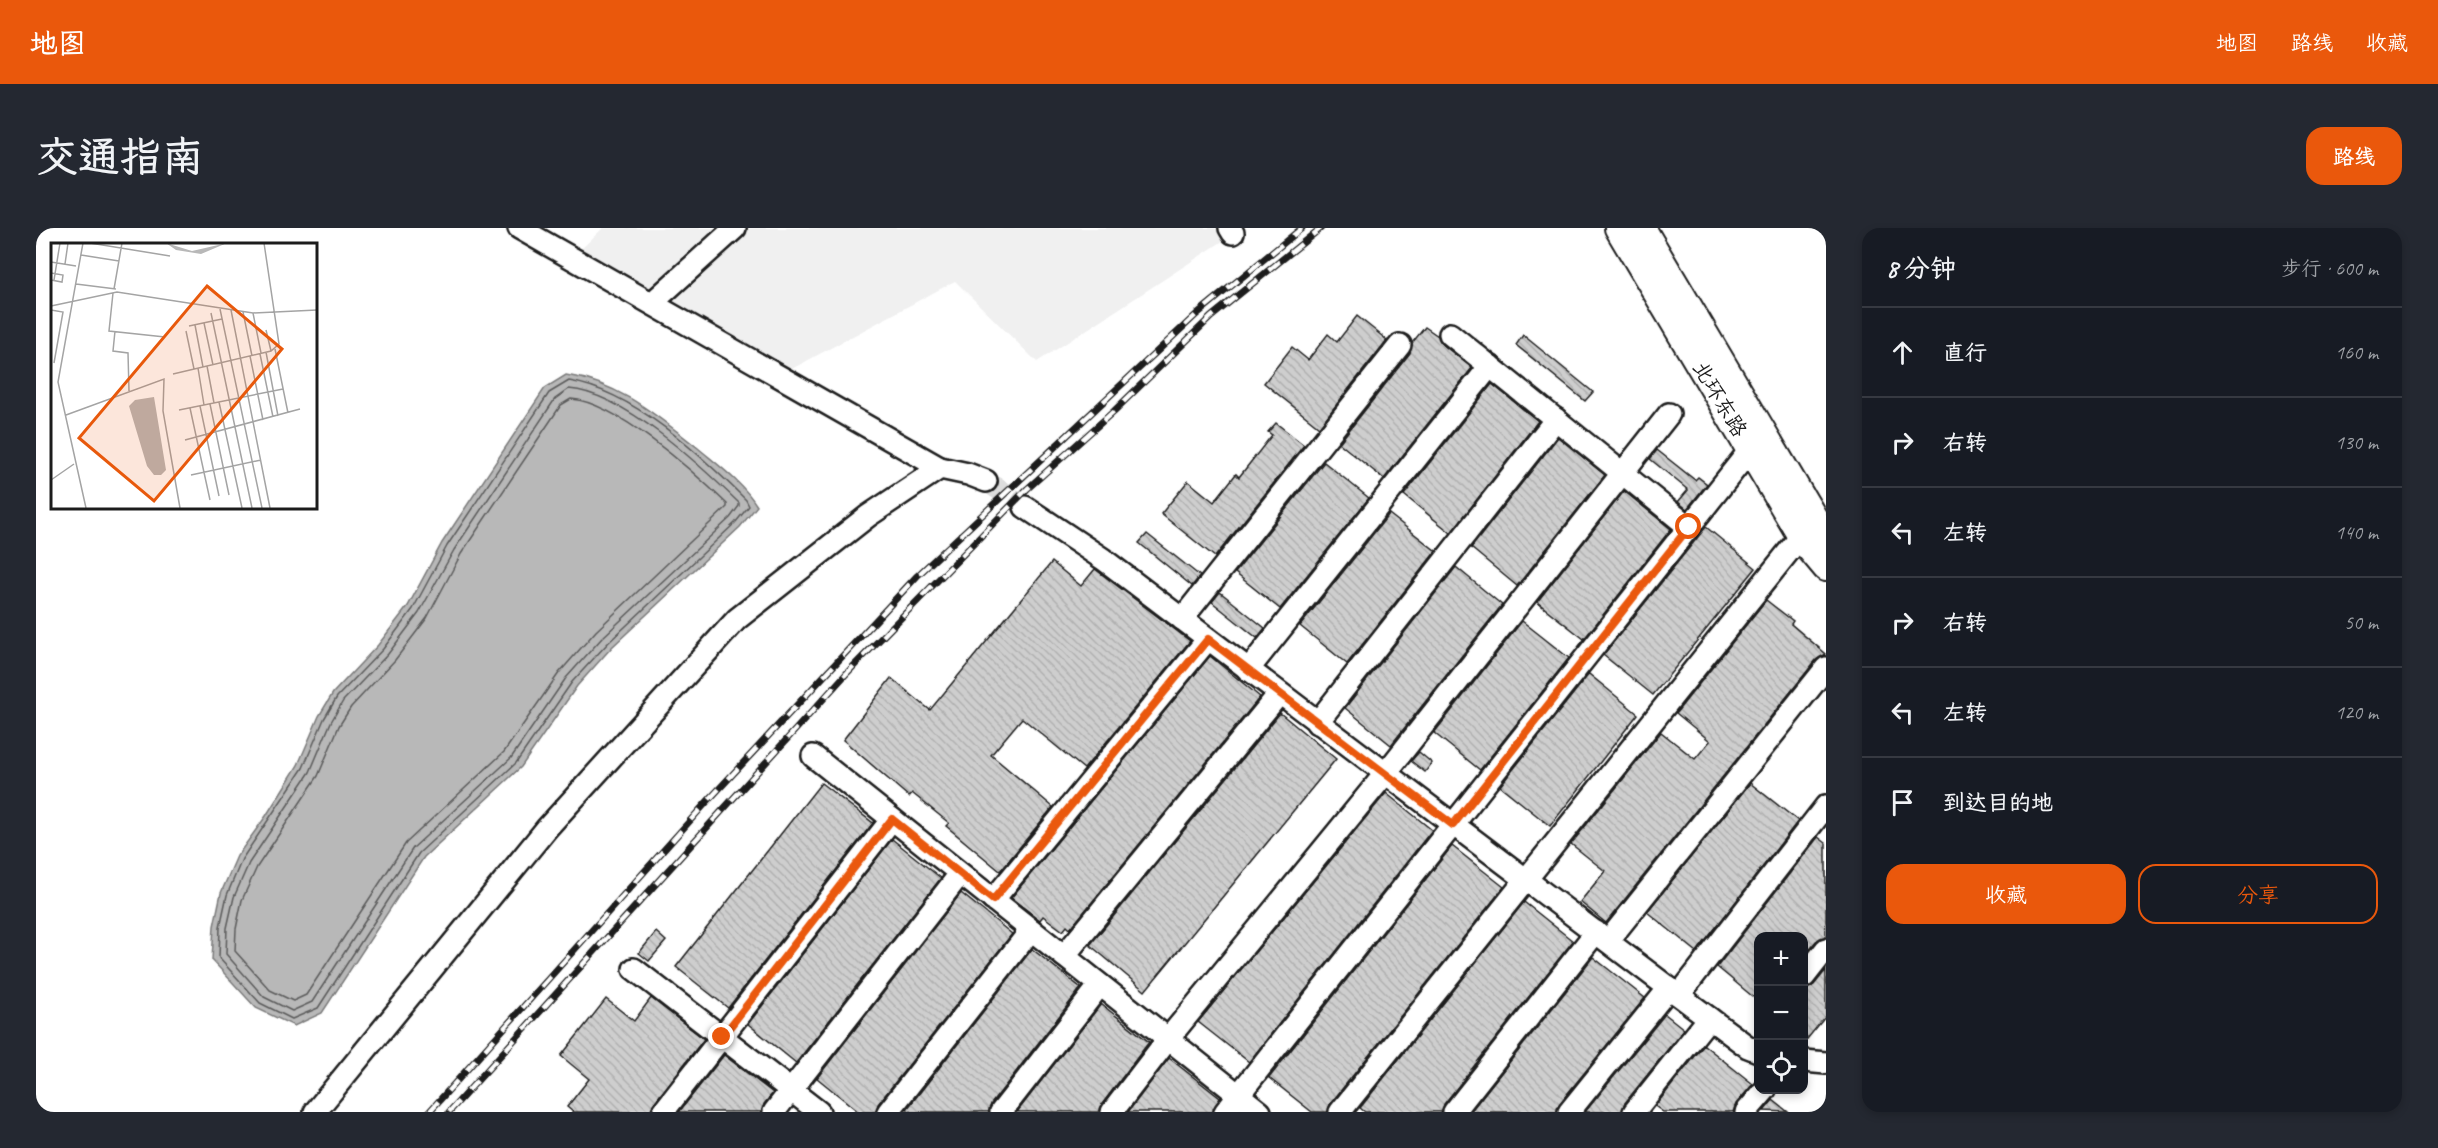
<!DOCTYPE html>
<html lang="zh">
<meta charset="utf-8">
<style>
body{margin:0;font-family:Caveat,"LXGW WenKai TC",sans-serif;background:#242831;color:#f1f3f6}
.controls{position:absolute;right:18px;bottom:18px;display:grid;overflow:hidden;border-radius:12px;box-shadow:0 3px 9px #0003}
.controls button{width:54px;height:54px;display:grid;place-items:center;padding:0;border:0;border-bottom:2px solid #363941;background:#171b24;color:#f1f3f6;font:30px sans-serif}
.stop{position:absolute;width:18px;height:18px;margin:-14px;border:4px solid #ea580c;border-radius:50%;background:#fff}
.stop.end{background:#ea580c;border-color:#fff;box-shadow:0 2px 6px #0008}
.list{margin:0;padding:0;list-style:none}
h2{display:flex;justify-content:space-between;align-items:center;height:78px;margin:0;padding:0 24px;font-size:26px}
h2 small{font-size:20px;font-weight:400;color:#9ea1a6}
.list li{display:grid;grid-template-columns:39px 1fr auto;gap:18px;align-items:center;box-sizing:border-box;height:90px;padding:0 24px;border-top:2px solid #363941}
.list b{display:block;font-size:22px;white-space:nowrap}
.list em{font-size:20px;font-style:normal;color:#9ea1a6}
.actions{display:flex;gap:12px;padding:18px 24px}
.actions a{flex:1;padding:14px 0;border:2px solid #ea580c;border-radius:18px;text-align:center;font-size:21px;color:#ea580c}
.actions .main{background:#ea580c;color:#fff}
.icon{flex:none;width:33px;height:33px;fill:none;stroke:currentColor;stroke-width:2;stroke-linecap:round;stroke-linejoin:round}
.map{position:relative;flex:none;width:1790px;height:884px;overflow:hidden;border-radius:18px}
header{display:flex;align-items:center;gap:36px;box-sizing:border-box;height:84px;padding:0 30px;background:#ea580c;color:#fff}
header strong{font-size:28px}
nav{display:flex;gap:33px;margin-inline-start:auto;font-size:21px}
.intro{display:flex;align-items:center;justify-content:space-between;box-sizing:border-box;height:144px;padding:0 36px}
h1{margin:0;font-size:42px}
.button{padding:15px 27px;border-radius:18px;background:#ea580c;color:#fff;font-size:21px;font-weight:700}
main{display:flex;gap:36px;padding:0 36px}
aside{flex:1;background:#171b24;border-radius:18px;box-shadow:0 3px 9px #0003}
.map>svg:first-child{display:block}
.built{fill:#f0f0f0}
.water{fill:#b8b8b8;stroke:#7a7a7a;stroke-width:1.5}
.lines{fill:none;stroke-linecap:round;stroke-linejoin:round}
.shore{stroke:#5a5a5a;stroke-width:1.5}
.building{fill:url(#building-back-hatch);stroke:#1c1c1c;stroke-width:1.5}
.minor-tunnel{stroke:#ddd;stroke-width:21;stroke-dasharray:21 10;stroke-linecap:butt}
.minor-casing{stroke:#1c1c1c;stroke-width:26}
.major-casing{stroke:#1c1c1c;stroke-width:30}
.minor{stroke:#fff;stroke-width:21}
.major{stroke:#fff;stroke-width:26}
.rail-casing{stroke:#1c1c1c;stroke-width:7}
.rail{stroke:#fff;stroke-width:4.5;stroke-dasharray:14;stroke-linecap:butt}
.route{stroke:#ea580c;stroke-width:8}
.labels{text-anchor:middle;dominant-baseline:central;stroke-width:5;stroke-linejoin:round;paint-order:stroke}
.street-label{font-size:21px;fill:#1c1c1c;stroke:#fff}
.inset-road{fill:none;stroke:#a4a4a4;stroke-width:1.5}
.view{fill:#e8590c;fill-opacity:0.15;stroke:#e8590c;stroke-width:3}
.inset-edge{fill:none;stroke:#1c1c1c;stroke-width:3}
</style>
<header>
<strong>地图</strong>
<nav><a>地图</a><a>路线</a><a>收藏</a></nav>
</header>
<div class="intro"><h1>交通指南</h1><a class="button">路线</a></div>
<main>
<div class="map">
<svg width="1790" height="884" viewBox="0 0 1790 884">
<defs>
<pattern id="building-back-hatch" width="6" height="6" patternUnits="userSpaceOnUse" patternTransform="scale(1.5)"><rect width="6" height="6" fill="#cecece"/><path d="M-1 5l2 2M0 0l6 6M5-1l2 2" fill="none" stroke="#b0b0b0"/></pattern>
</defs>
<rect width="100%" height="100%" fill="#fff"/>
<filter id="ink" filterUnits="userSpaceOnUse"><feTurbulence type="fractalNoise" baseFrequency=".0167" numOctaves="2"/><feDisplacementMap in="SourceGraphic" scale="12" xChannelSelector="R" yChannelSelector="G"/><feConvolveMatrix kernelMatrix="1 2 1 2 8 2 1 2 1" color-interpolation-filters="sRGB"/></filter>
<g filter="url(#ink)">
<path class="built" d="M567 0H1207L1001 134 919 53 752 143 544 22Z"/>
<path class="water" d="M530 147C584 155 621 188 662 220 682 237 707 255 721 278L704 299 576 419 541 458 485 539 388 629 286 785 258 798 220 780 176 732 178 698 185 665 201 628 230 588 262 537 283 488 297 465 342 417 372 378 406 315 509 160Z"/>
<g class="lines">
<g class="shore">
<path d="M533 153C597 163 665 227 710 272L713 278 699 295 572 415 536 454 480 535 383 625 282 780 256 791 224 775 183 730 184 699 191 667 206 631 267 540 288 491 301 469 347 421 377 381 411 318 513 165Z"/>
<path d="M533 161C588 165 664 237 703 275V278L694 290 566 410 530 450 475 530 377 620 276 774 256 783 228 769 190 726 191 700 198 669 213 635 274 544 295 494 307 473 352 426 383 385 418 322 519 171Z"/>
<path d="M535 171C580 174 658 244 691 276V279L560 403 523 445 468 524 370 615 270 767 257 773 234 762 199 723 200 701 206 672 221 639 282 548 303 498 315 479 359 432 391 390 425 326 525 177Z"/>
</g>
</g>
<g class="building">
<path d="M1321 88 1351 112 1283 199 1228 155 1256 119 1272 132 1292 106 1301 114Z"/>
<path d="M1389 99 1402 108 1406 116 1436 140 1348 251 1303 215 1374 125 1376 115Z"/>
<path d="M1487 107 1557 164 1549 173 1480 117Z"/>
<path d="M1456 156 1502 193 1415 305 1368 267Z"/>
<path d="M1240 195 1268 217 1179 329 1125 286 1152 253 1178 274 1200 246 1203 249 1236 207 1232 204Z"/>
<path d="M1522 209 1569 247 1481 358 1435 320Z"/>
<path d="M1621 222 1659 252 1662 249 1671 256 1651 281 1642 274 1652 262 1614 231Z"/>
<path d="M1288 234 1333 270 1244 381 1199 345Z"/>
<path d="M1588 263 1635 301 1548 411 1501 374Z"/>
<path d="M1353 286 1400 323 1311 436 1264 398Z"/>
<path d="M1670 299 1720 340 1617 467 1567 427Z"/>
<path d="M1111 306 1164 348 1156 358 1103 315Z"/>
<path d="M1016 334 1045 358 1059 341 1154 413 1048 541 986 490 955 527 1017 579 964 643 910 598 913 595 876 565 873 569 807 512 855 450 894 482Z"/>
<path d="M1420 339 1466 377 1355 517 1309 480Z"/>
<path d="M1184 364 1229 400 1221 410 1176 374Z"/>
<path d="M1730 372 1757 393 1755 396 1790 426 1780 432 1570 695 1544 674 1569 643 1535 616 1625 504 1659 531 1674 513 1640 485Z"/>
<path d="M1486 393 1533 430 1444 542 1398 505Z"/>
<path d="M1174 428 1224 469 1034 701 1031 698 1027 703 1007 688 1004 692 975 670Z"/>
<path d="M1553 446 1602 486 1514 598 1464 558Z"/>
<path d="M1244 485 1300 531 1109 763 1054 717Z"/>
<path d="M1383 524 1396 535 1389 544 1375 533Z"/>
<path d="M785 555 837 595 692 780 640 739Z"/>
<path d="M1714 555 1762 593 1661 724 1611 684Z"/>
<path d="M1350 565 1396 602 1213 834 1162 794Z"/>
<path d="M1782 609 1790 615V709L1780 713 1767 729V708H1722V773L1681 739Z"/>
<path d="M856 611 905 650 760 835 712 796Z"/>
<path d="M1416 618 1468 659 1294 876 1292 884H1276L1233 850Z"/>
<path d="M925 665 976 706 842 876 840 884H823L781 850Z"/>
<path d="M1488 674 1537 713 1408 876 1406 884H1329L1324 880Z"/>
<path d="M620 704 630 713 613 733 603 725Z"/>
<path d="M996 721 1045 760 955 876 953 884H875L871 881Z"/>
<path d="M1557 729 1609 770 1523 876 1521 884H1434Z"/>
<path d="M1790 742V788L1767 816V762L1778 757Z"/>
<path d="M615 770 668 811 617 876 615 884H537L531 879 553 851 525 828 570 771 598 793Z"/>
<path d="M1065 776 1113 814 1066 876 1064 884H981Z"/>
<path d="M1629 786 1648 801 1588 876 1586 884H1549Z"/>
<path d="M1668 817 1717 856 1700 876 1697 884H1627L1619 878Z"/>
<path d="M688 827 737 865 728 876 726 884H643Z"/>
<path d="M1133 830 1184 870 1177 884H1092Z"/>
<path d="M1737 872 1752 884 1728 883Z"/>
</g>
<g class="lines">
<path class="minor-tunnel" d="M950 253 989 279"/>
<g class="minor-casing">
<g id="minor">
<path d="M1194 0 1197 5"/>
<path d="M616 75 699 0"/>
<path d="M1414 106 1653 299"/>
<path d="M904 240 932 246 950 253"/>
<path d="M989 279 1067 331 1633 760 1712 819 1722 823"/>
<path d="M1146 391 1364 117"/>
<path d="M1212 442 1454 138"/>
<path d="M1281 495 1520 191"/>
<path d="M777 528 1224 884"/>
<path d="M957 672 1172 411"/>
<path d="M1572 713 1790 440"/>
<path d="M1028 728 1243 466"/>
<path d="M598 741 783 884"/>
<path d="M1768 749 1790 721"/>
<path d="M1643 767 1790 578"/>
<path d="M1768 833 1790 835"/>
<path d="M279 884 511 600 701 391 832 288 904 240 483 0"/>
<path d="M627 884 856 591"/>
<path d="M738 884 924 646"/>
<path d="M852 884 995 702"/>
<path d="M965 884 1064 757"/>
<path d="M1076 884 1132 811 1349 546 1633 186"/>
<path d="M1189 884 1714 222"/>
<path d="M1304 884 1765 308"/>
<path d="M1418 884 1560 704"/>
<path d="M1533 884 1633 760"/>
<path d="M1598 884 1673 790"/>
<path d="M1710 884 1729 862"/>
</g>
</g>
<g class="major-casing">
<g id="major">
<path d="M1582 0 1769 315 1790 340"/>
<path d="M1606 0 1787 305 1790 314"/>
</g>
</g>
<use href="#minor" class="minor"/>
<use href="#major" class="major"/>
<g class="rail-casing">
<g id="rail">
<path d="M393 884 669 576 881 348 1161 86 1266 0"/>
<path d="M413 884 810 446 991 261 1078 183 1175 89 1285 0"/>
</g>
</g>
<use href="#rail" class="rail"/>
</g>
</g>
<g class="lines" filter="url(#ink)">
<path class="route" d="M686 809 856 591 957 672 1172 411 1417 597 1653 299"/>
</g>
<g class="labels">
<g class="street-label">
<text transform="translate(1684 171) rotate(59)">北环东路</text>
</g>
</g>
<g transform="translate(15 15)">
<rect width="266" height="266" fill="#fff"/>
<path d="M115 0 141 8 176 0 150 11 125 7ZM103 154 115 227 110 232H103L96 223 78 163 84 157Z" fill="#b8b8b8"/>
<path class="inset-road" d="M32 0 7 139 35 265M39 0 119 13M30 12 68 18M0 19 25 23M14 21 17 0M0 30 12 32 11 39 0 37M3 37 9 0M25 41 65 46M63 46 71 0M62 50 58 88 114 94M0 63 66 49 202 70 266 67M169 66 211 265M0 67 12 69 3 120M180 67 219 265M192 69 201 113M160 70 201 265M202 70 210 110M153 80 162 122M144 82 152 124M138 83 171 76M215 87 220 108M64 88 62 108 77 110 78 148M135 88 143 126M224 106 237 170M215 109 227 173M209 111 222 174M199 113 212 177M156 123 163 160M147 125 153 162M122 131 220 108 228 101 213 0M168 159 191 265M159 161 178 252M149 163 168 253M139 165 159 257M128 167 232 146M15 172 113 136 112 168 129 265M134 197 249 166M140 232 210 217M0 237 23 221"/>
<path class="view" d="M156 43 231 106 103 258 28 195Z"/>
<rect width="266" height="266" class="inset-edge"/>
</g>
</svg>
<div class="controls">
<button>+</button>
<button>−</button>
<button><svg class="icon" aria-label="locate" viewBox="0 0 24 24"><circle cx="12" cy="12" r="6"/><path d="M12 2v4M12 18v4M2 12h4M18 12h4"/></svg></button>
</div>
<div class="stop" style="left:1653px;top:299px"></div>
<div class="stop end" style="left:686px;top:809px"></div>
</div>
<aside>
<h2>8 分钟<small>步行 · 600 m</small></h2>
<ul class="list">
<li><svg class="icon" aria-label="ahead" viewBox="0 0 24 24"><path d="M12 20V5M6 11l6-6 6 6"/></svg><div><b>直行</b></div><em>160 m</em></li>
<li><svg class="icon" aria-label="right" viewBox="0 0 24 24"><path d="M7 20v-9h11M14 6l5 5-5 5"/></svg><div><b>右转</b></div><em>130 m</em></li>
<li><svg class="icon" aria-label="left" viewBox="0 0 24 24"><path d="M17 20v-9H6M10 6l-5 5 5 5"/></svg><div><b>左转</b></div><em>140 m</em></li>
<li><svg class="icon" aria-label="right" viewBox="0 0 24 24"><path d="M7 20v-9h11M14 6l5 5-5 5"/></svg><div><b>右转</b></div><em>50 m</em></li>
<li><svg class="icon" aria-label="left" viewBox="0 0 24 24"><path d="M17 20v-9H6M10 6l-5 5 5 5"/></svg><div><b>左转</b></div><em>120 m</em></li>
<li><svg class="icon" aria-label="arrive" viewBox="0 0 24 24"><path d="M6 21V4h12l-3 4 3 4H6"/></svg><div><b>到达目的地</b></div></li>
</ul>
<div class="actions"><a class="main">收藏</a><a>分享</a></div>
</aside>
</main>
